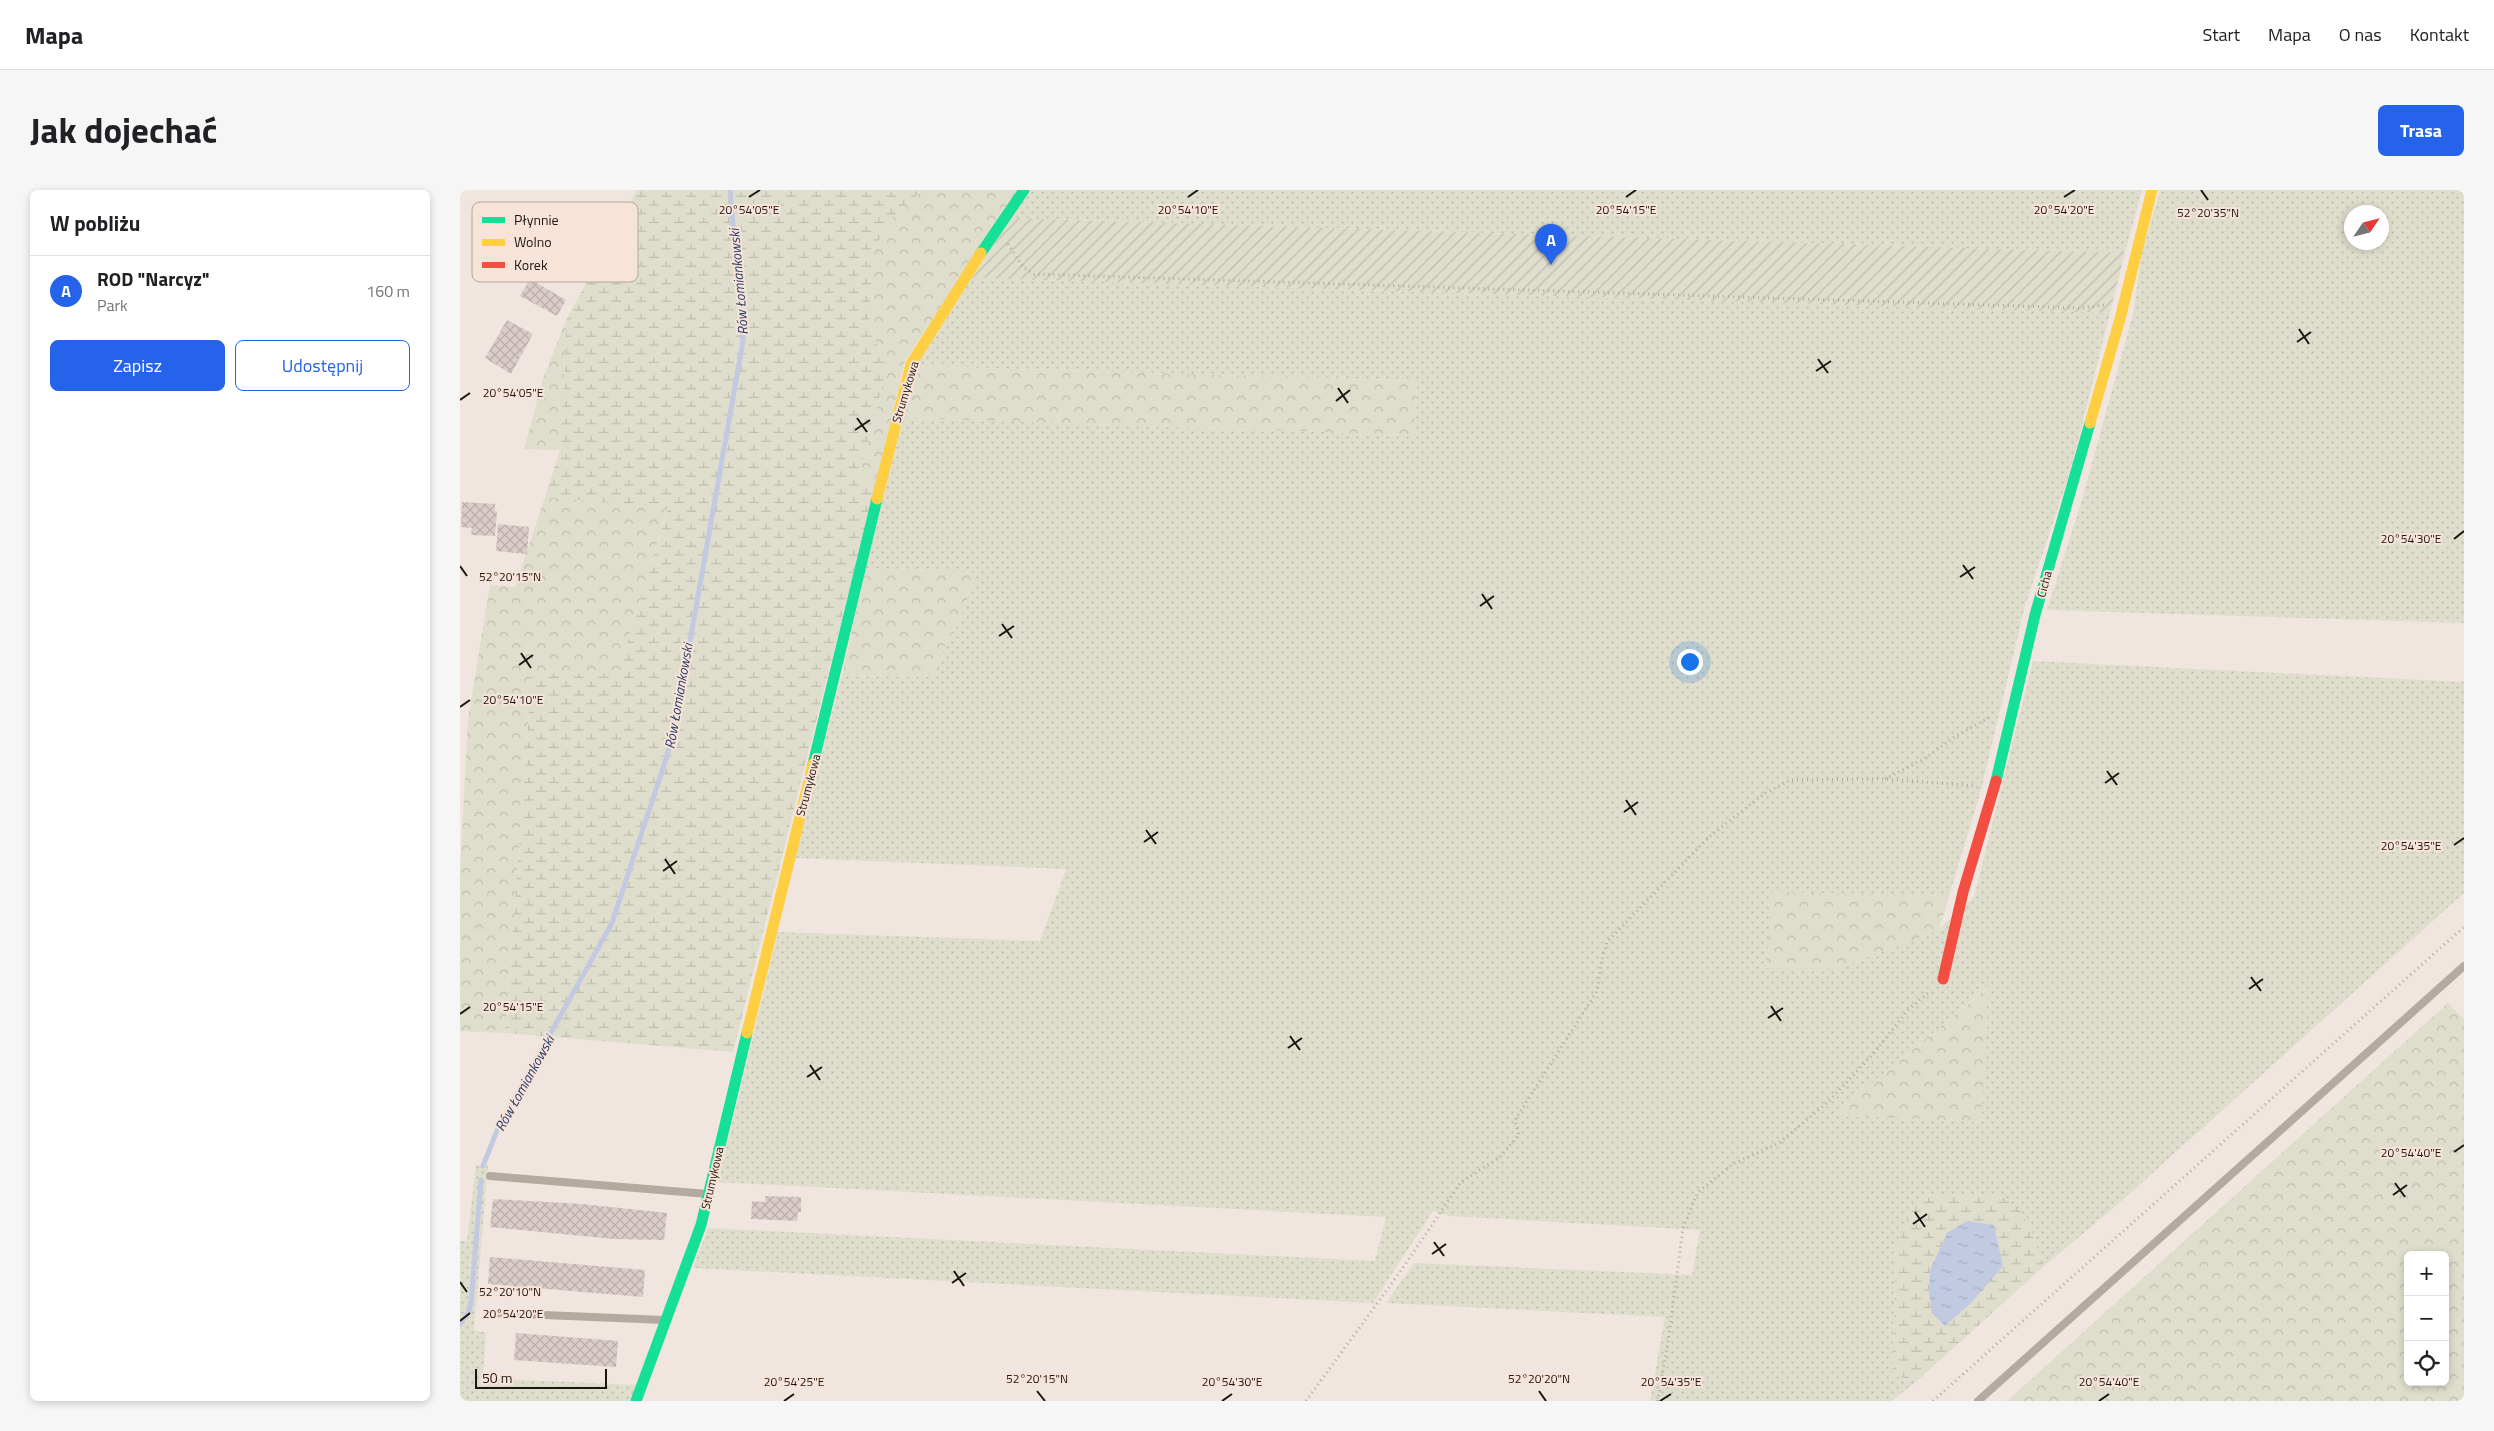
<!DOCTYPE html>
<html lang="pl">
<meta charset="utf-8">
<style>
body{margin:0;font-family:"Titillium Web",sans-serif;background:#f6f6f6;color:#202124}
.controls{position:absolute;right:15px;bottom:15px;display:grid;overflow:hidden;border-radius:8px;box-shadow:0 2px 8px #0003}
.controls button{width:45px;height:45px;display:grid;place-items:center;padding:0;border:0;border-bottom:1px solid #e0e0e0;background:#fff;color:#202124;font:25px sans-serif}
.compass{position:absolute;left:1884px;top:15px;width:45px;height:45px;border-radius:50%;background:#fff;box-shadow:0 2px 8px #0003;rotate:55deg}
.scale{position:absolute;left:15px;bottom:12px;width:132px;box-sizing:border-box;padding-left:5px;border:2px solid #1c1511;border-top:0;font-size:14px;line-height:18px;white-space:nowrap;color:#1c1511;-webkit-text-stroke:4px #f8e3d8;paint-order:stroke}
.you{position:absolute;left:1229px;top:471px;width:18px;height:18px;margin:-12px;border:4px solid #fff;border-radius:50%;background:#1a73e8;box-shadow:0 0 0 8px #1a73e833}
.badge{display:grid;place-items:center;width:32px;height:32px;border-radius:50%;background:#2563eb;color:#fff;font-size:16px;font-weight:700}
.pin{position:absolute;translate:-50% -41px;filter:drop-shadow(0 1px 2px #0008)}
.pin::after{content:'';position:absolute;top:26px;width:18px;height:15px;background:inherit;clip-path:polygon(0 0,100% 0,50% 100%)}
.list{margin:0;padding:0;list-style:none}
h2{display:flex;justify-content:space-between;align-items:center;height:65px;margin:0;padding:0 20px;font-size:21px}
h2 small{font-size:16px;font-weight:400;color:#757577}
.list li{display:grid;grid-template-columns:32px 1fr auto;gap:15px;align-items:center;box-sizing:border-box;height:70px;padding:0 20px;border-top:1px solid #e0e0e0}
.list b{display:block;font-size:19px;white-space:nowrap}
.list p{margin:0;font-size:16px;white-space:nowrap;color:#757577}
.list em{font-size:16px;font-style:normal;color:#757577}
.actions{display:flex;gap:10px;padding:15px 20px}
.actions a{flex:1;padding:11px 0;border:1px solid #2563eb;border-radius:8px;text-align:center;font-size:18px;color:#2563eb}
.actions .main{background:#2563eb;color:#fff}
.icon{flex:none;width:28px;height:28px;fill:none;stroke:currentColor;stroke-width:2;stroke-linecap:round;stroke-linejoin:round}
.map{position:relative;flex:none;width:2004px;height:1211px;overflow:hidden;border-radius:8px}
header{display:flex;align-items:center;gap:30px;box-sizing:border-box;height:70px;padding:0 25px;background:#fff;border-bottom:1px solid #e0e0e0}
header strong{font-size:24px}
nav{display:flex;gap:28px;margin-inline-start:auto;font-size:18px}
.intro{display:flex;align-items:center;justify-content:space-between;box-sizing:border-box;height:120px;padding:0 30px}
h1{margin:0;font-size:35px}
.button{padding:12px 22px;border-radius:8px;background:#2563eb;color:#fff;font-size:18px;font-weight:700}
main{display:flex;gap:30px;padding:0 30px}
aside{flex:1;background:#fff;border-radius:8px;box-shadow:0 2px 8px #0003}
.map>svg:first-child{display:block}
.grass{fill:url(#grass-dots);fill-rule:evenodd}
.forest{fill:url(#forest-crowns);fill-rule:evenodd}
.wetland{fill:url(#wetland-marsh)}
.garden{fill:url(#garden-furrows)}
.water{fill:url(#water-ripples)}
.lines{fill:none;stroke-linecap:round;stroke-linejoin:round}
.stream{stroke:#c1cae0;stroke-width:5}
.building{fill:url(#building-cross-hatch)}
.path{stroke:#b1a9a2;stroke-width:3;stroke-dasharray:1 4;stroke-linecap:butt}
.lane{stroke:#b3aaa0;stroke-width:8}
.fast{stroke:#16e098;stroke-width:11}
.slow{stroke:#ffcf43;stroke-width:11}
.jam{stroke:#f24e42;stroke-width:11}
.ticks{fill:none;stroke:#1c1511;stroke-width:2}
.labels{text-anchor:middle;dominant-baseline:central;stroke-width:4;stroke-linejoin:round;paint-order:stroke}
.street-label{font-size:12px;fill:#1c1511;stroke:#f8e3d8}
.water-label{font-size:14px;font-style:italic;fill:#273c68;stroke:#f8e3d8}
.key{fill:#f8e3d8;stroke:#b6a59c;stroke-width:1}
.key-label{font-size:14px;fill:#1c1511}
.ticks-label{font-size:12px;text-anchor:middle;fill:#1c1511;stroke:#f8e3d8;stroke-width:4;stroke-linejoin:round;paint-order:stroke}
</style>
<header>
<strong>Mapa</strong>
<nav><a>Start</a><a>Mapa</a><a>O nas</a><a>Kontakt</a></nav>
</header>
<div class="intro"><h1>Jak dojechać</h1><a class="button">Trasa</a></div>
<main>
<aside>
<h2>W pobliżu<small></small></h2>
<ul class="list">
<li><span class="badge">A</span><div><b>ROD &quot;Narcyz&quot;</b><p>Park</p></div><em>160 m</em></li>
</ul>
<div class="actions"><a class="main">Zapisz</a><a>Udostępnij</a></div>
</aside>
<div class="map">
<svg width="2004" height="1211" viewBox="0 0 2004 1211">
<defs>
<pattern id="grass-dots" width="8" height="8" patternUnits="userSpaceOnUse" patternTransform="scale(1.25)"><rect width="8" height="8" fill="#dfdecc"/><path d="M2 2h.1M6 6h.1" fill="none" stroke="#bfbeae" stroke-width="1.8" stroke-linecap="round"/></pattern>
<pattern id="forest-crowns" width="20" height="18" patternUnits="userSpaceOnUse" patternTransform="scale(1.25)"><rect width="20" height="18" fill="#dfdecc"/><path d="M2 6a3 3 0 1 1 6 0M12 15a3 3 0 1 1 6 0" fill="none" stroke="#bfbeae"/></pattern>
<pattern id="wetland-marsh" width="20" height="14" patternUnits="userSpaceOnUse" patternTransform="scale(1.25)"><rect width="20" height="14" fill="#dfdecc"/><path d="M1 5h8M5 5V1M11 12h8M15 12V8" fill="none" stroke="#bfbeae"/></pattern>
<pattern id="garden-furrows" width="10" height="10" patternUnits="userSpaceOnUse" patternTransform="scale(1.25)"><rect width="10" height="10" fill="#dfdecc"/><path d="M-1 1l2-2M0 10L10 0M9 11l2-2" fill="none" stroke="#bfbeae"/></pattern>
<pattern id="water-ripples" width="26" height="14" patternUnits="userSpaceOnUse" patternTransform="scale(1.25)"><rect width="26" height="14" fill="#c1cae0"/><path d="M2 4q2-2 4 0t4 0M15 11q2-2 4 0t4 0" fill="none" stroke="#a5adbf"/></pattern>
<pattern id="building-cross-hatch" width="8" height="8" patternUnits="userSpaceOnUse" patternTransform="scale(1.25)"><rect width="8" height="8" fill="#daccc9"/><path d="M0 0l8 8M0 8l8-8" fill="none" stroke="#baaeac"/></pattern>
</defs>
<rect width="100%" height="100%" fill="#f1e5df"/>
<g class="grass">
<path d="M570 0H1682L1665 63 551 28Z"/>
<path d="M1700 0H2004V433L1587 420 1621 313 1673 124 1682 63ZM1892 22H1922V52H1892Z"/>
<path d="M512 88 1650 123 1611 279 1565 416 1520 604 1489 706 1312 702 1374 780 1478 740 1514 707 1573 471 2004 492V703L1657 1015 1583 1077 1571 1039 1560 1020 1436 1060 1432 1186 1458 1190 1432 1211H1190L1205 1127 926 1113 954 1073 1232 1085 1240 1040 989 1026 973 1021 913 1113 233 1078 248 1038 915 1071 926 1027 258 992 318 742 580 751 606 679 335 668 382 485 477 487 484 457 501 427 516 383 406 378 443 228 954 245 957 191 456 176ZM1528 797 1521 932 1374 925Z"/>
<path d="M16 975H28L14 1140 26 1143 23 1188 177 1195 171 1211H0V1051H7Z"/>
</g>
<g class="forest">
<path d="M463 0H557L445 171 417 289 398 286 430 168 419 159 409 135 413 63 428 31Z"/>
<path d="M107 128 100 260 64 259 83 189Z"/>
<path d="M456 176 957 191 954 245 443 228Z"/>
<path d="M85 307 208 317 158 484 72 483 45 843 0 841V681L8 530 30 395 55 397Z"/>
<path d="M406 378 516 383 501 427 484 457 477 487 382 485Z"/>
<path d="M1312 702 1489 706 1479 740 1374 780 1306 778Z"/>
<path d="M1529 797 1521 932 1373 925Z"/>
<path d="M1988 813 2004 829V1211H1547ZM1948 1065H1985V1192H1948Z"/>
</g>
<g class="wetland">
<path d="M177 0H463L428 31 413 63 409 135 419 159 430 168 398 286 417 289 273 862 45 843 72 483 158 484 208 318 85 307 100 260 107 128Z"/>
<path d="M1462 1005 1541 1006 1560 1020 1571 1039 1583 1077 1458 1190 1432 1186 1436 1060 1446 1031Z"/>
</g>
<path class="garden" d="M551 28 1665 63 1650 123 512 88Z"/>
<path class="water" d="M1507 1031 1534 1035 1543 1076 1511 1113 1485 1136 1472 1123 1469 1102 1470 1080 1487 1043Z"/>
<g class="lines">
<g class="stream">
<path d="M23 976 38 938 152 733 207 566 225 480 283 151 270 0"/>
<path d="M0 1134 8 1123 11 1114 21 990"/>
</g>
</g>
<g class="building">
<path d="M70 89 106 110 97 126 60 106Z"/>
<path d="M47 130 73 144 51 184 25 168Z"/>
<path d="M2 312 35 314V321H37L35 346 11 345 12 338 1 337Z"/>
<path d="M38 334 69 337 67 364 36 361Z"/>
<path d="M305 1006 341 1007V1022H338L337 1031 291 1029 292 1011 305 1012Z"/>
<path d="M33 1009 122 1014 207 1023 204 1050 154 1049 30 1037Z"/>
<path d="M30 1067 185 1080 183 1107 28 1094Z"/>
<path d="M56 1143 158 1151 156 1177 54 1170Z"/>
</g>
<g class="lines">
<g class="path">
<path d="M548 54 563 77 574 84 1621 118 1644 115"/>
<path d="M1425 589 1464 569 1496 546 1532 526"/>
<path d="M846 1211 940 1082 1001 992 1040 967 1059 945 1055 930 1137 801 1142 769 1147 752 1249 647 1304 604 1330 590 1424 589 1517 596"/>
<path d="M1198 1211 1209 1145 1223 1038 1238 1002 1273 974 1319 953 1369 911 1414 863 1448 820 1470 801"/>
<path d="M1473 1211 2004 737"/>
</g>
<g class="lane">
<path d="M30 986 248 1004"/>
<path d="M36 1123 204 1130"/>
<path d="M1518 1211 2004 776"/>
</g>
<g class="fast">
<path d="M521 63 564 0"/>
<path d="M353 574 417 309"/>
<path d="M1536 591 1575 425 1630 233"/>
<path d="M176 1211 241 1035 287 843"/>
</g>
<g class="slow">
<path d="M1630 233 1660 129 1692 0"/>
<path d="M417 309 451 174 521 63"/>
<path d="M287 843 353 574"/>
</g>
<path class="jam" d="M1483 789 1503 702 1536 591"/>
</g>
<path class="ticks" d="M1741 0 1748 10M289 7 300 0M728 7 738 0M1166 7 1176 0M1604 7 1615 0M1839 139 1849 154M1837 152 1851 142M1358 169 1368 183M1356 181 1371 171M878 198 888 213M0 210 10 203M876 211 890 200M397 228 407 242M395 240 410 230M1994 349 2004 341M1503 375 1513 389M0 376 7 386M1500 387 1515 377M1022 404 1032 419M1020 416 1034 406M542 434 552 448M539 446 554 436M61 463 71 478M59 475 73 465M0 517 10 510M1647 581 1657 595M1645 593 1659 583M1166 610 1176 625M1164 622 1178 612M686 640 696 654M684 652 698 642M1994 655 2004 648M205 669 215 684M203 681 217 671M1791 787 1801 801M1789 799 1803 789M1311 816 1321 831M0 824 10 817M1308 828 1323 818M830 846 840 860M828 858 842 848M350 875 360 890M347 887 362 877M1994 962 2004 955M1935 993 1945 1007M1933 1005 1947 995M1455 1022 1465 1037M1453 1034 1467 1024M974 1052 984 1066M972 1064 986 1054M494 1081 504 1096M0 1092 7 1102M492 1093 506 1083M0 1131 10 1123M577 1201 585 1211M1079 1201 1086 1211M324 1211 334 1204M762 1211 772 1204M1200 1211 1211 1204M1639 1211 1649 1204"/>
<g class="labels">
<g class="street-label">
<text transform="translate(445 202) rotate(-73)">Strumykowa</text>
<text transform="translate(1584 394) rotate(-74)">Cicha</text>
<text transform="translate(348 595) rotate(-75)">Strumykowa</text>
<text transform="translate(252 988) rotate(-77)">Strumykowa</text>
</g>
<g class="water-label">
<text transform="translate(278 92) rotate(-95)">Rów Łomiankowski</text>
<text transform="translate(218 506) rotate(-80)">Rów Łomiankowski</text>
<text transform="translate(64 893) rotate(-61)">Rów Łomiankowski</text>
</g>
</g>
<rect x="12" y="12" width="166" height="80" rx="8" class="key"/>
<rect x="22" y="27" width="23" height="6" fill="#16e098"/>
<rect x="22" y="49" width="23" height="7" fill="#ffcf43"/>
<rect x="22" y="72" width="23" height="6" fill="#f24e42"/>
<g class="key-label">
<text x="54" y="35">Płynnie</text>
<text x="54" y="57">Wolno</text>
<text x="54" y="80">Korek</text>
</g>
<g class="ticks-label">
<text x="289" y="24">20°54'05"E</text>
<text x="1604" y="24">20°54'20"E</text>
<text x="728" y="24">20°54'10"E</text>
<text x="1166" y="24">20°54'15"E</text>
<text x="1748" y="27">52°20'35"N</text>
<text x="53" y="207">20°54'05"E</text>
<text x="1951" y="353">20°54'30"E</text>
<text x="50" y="391">52°20'15"N</text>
<text x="53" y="514">20°54'10"E</text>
<text x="1951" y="660">20°54'35"E</text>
<text x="53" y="821">20°54'15"E</text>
<text x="1951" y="967">20°54'40"E</text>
<text x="50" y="1106">52°20'10"N</text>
<text x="53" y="1128">20°54'20"E</text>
<text x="577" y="1193">52°20'15"N</text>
<text x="1079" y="1193">52°20'20"N</text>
<text x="334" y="1196">20°54'25"E</text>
<text x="772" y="1196">20°54'30"E</text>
<text x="1211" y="1196">20°54'35"E</text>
<text x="1649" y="1196">20°54'40"E</text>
</g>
</svg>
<div class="controls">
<button>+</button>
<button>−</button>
<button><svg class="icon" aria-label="locate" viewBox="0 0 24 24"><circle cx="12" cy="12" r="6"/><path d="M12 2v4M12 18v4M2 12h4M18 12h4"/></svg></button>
</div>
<svg class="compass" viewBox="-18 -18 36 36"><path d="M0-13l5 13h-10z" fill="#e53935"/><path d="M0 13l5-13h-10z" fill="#757577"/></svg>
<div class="scale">50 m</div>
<div class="you"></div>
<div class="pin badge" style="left:1091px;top:75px">A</div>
</div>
</main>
